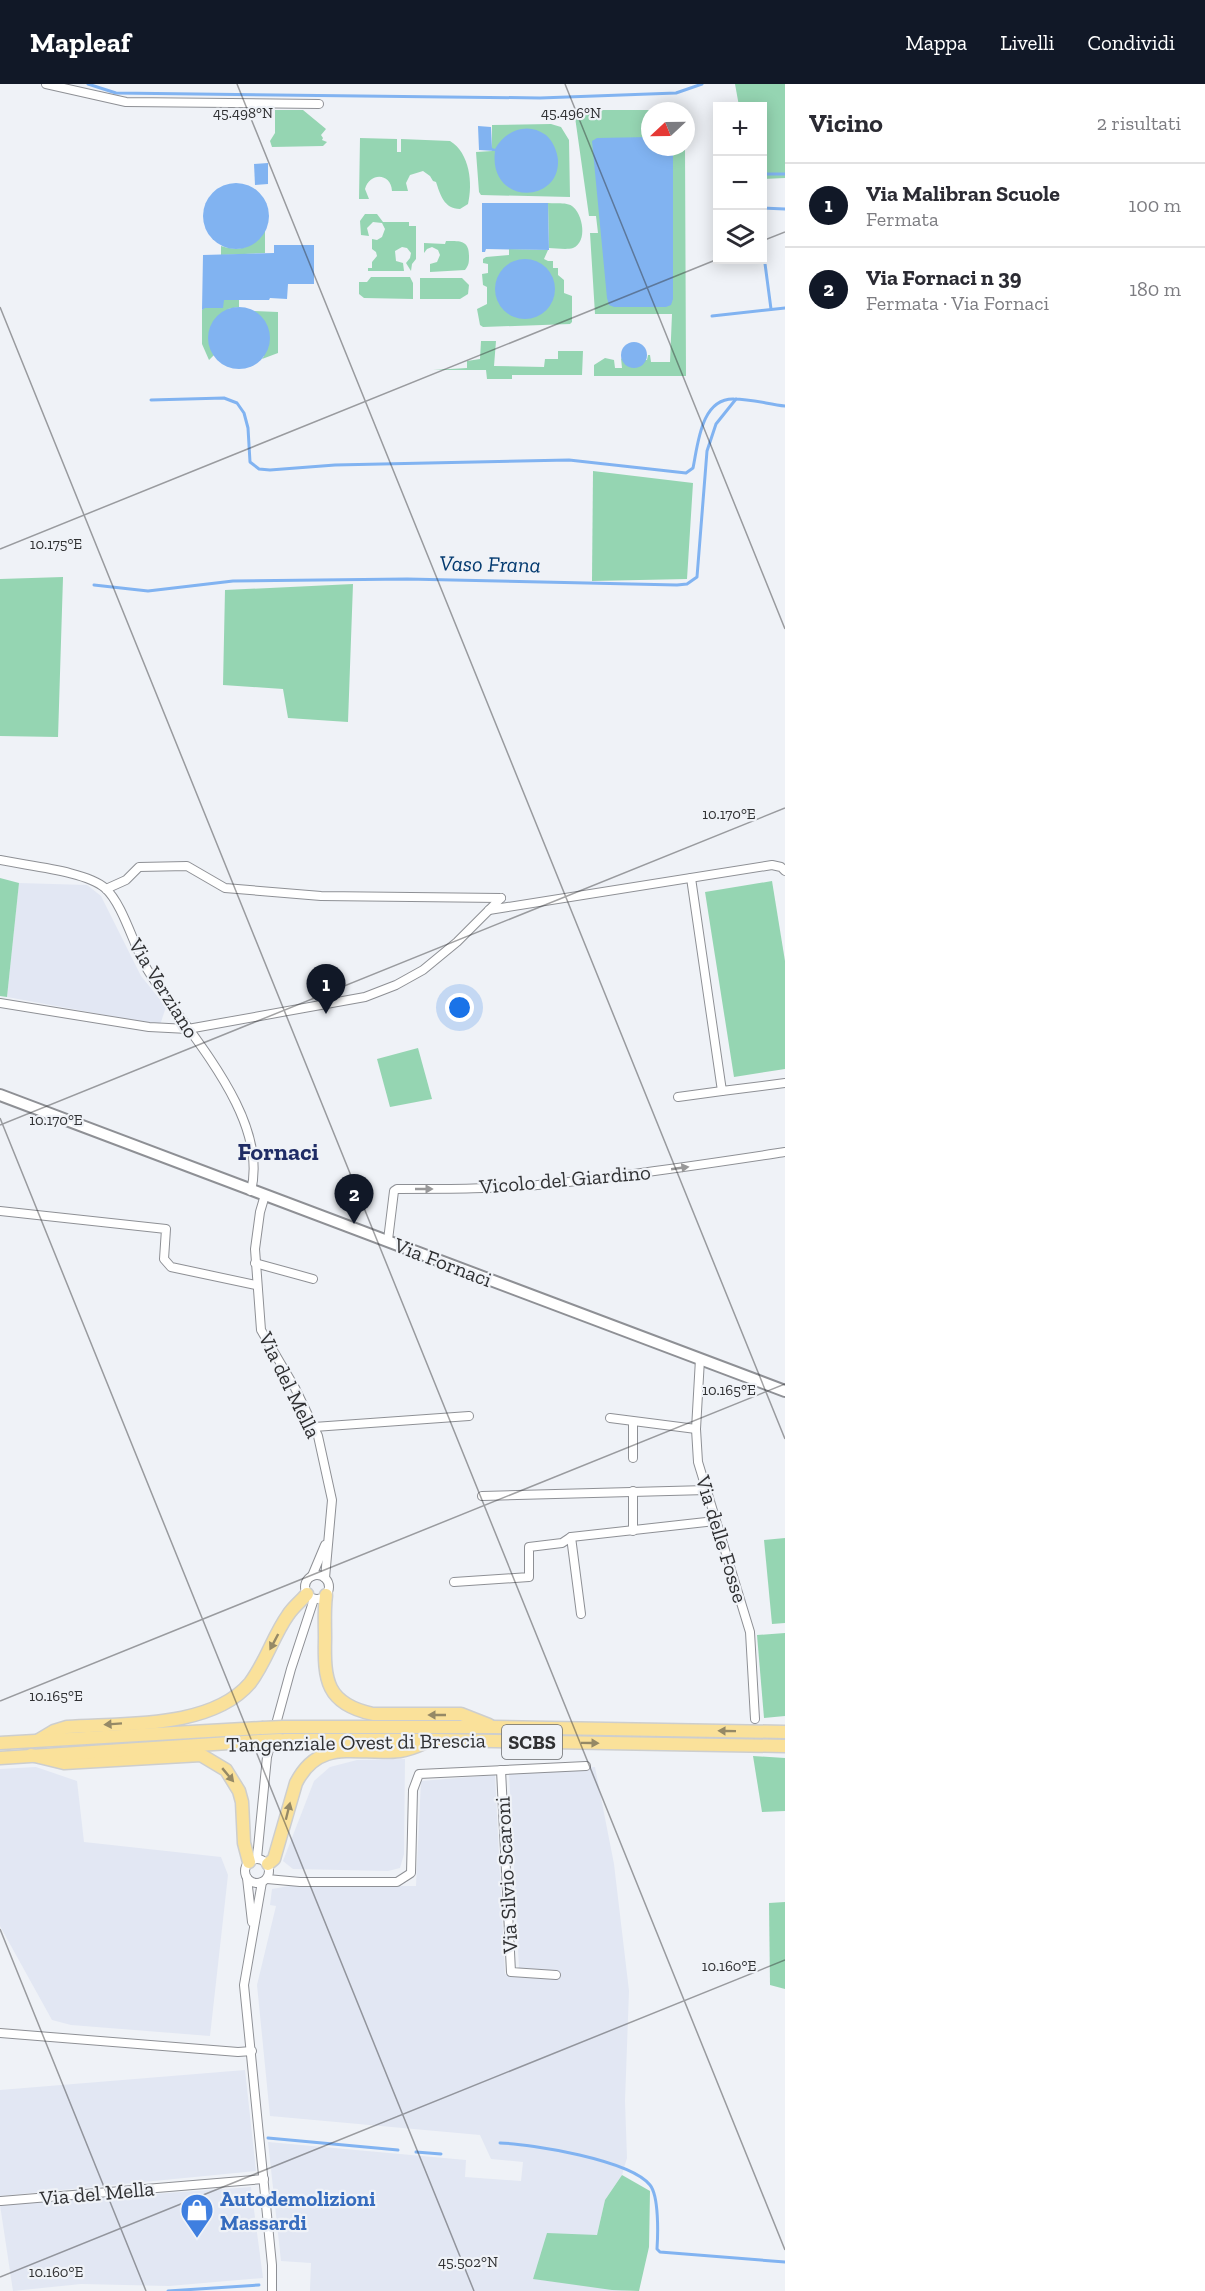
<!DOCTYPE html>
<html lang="it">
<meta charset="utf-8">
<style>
body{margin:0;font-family:"Zilla Slab",serif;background:#f2f2f3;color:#2b2b33}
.controls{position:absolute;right:18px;top:18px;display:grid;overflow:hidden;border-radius:0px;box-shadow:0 3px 15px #0003}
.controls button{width:54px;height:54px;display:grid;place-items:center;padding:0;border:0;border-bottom:2px solid #e1e1e2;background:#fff;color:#2b2b33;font:30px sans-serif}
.compass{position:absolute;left:641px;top:18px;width:54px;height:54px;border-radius:50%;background:#fff;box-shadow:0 3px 15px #0003;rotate:248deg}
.you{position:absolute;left:460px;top:924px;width:21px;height:21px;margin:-15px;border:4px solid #fff;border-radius:50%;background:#1a73e8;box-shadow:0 0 0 9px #1a73e833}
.badge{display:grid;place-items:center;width:39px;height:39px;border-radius:50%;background:#111827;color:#fff;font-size:20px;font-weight:700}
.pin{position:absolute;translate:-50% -50px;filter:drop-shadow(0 2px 3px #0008)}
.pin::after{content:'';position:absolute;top:32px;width:21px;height:18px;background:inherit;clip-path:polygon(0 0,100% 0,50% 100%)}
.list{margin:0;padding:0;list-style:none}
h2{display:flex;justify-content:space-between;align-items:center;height:78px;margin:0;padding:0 24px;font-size:26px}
h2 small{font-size:20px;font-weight:400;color:#7c7c81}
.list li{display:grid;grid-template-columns:39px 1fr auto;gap:18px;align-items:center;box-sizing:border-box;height:84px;padding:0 24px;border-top:2px solid #e1e1e2}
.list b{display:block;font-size:22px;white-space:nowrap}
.list p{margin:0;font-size:20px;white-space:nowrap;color:#7c7c81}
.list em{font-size:20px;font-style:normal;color:#7c7c81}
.icon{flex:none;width:33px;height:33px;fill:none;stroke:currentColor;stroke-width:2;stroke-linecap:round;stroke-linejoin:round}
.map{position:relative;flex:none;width:785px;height:2207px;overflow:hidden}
header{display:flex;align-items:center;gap:36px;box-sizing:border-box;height:84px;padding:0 30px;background:#111827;color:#fff}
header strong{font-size:28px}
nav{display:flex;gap:33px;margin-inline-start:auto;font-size:21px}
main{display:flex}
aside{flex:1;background:#fff}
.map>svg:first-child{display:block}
.built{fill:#e2e7f3}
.green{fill:#95d5b2}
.water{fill:#81b3f1}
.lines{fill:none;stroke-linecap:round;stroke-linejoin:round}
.stream{stroke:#81b3f1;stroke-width:3}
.street-casing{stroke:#8e9095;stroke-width:10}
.secondary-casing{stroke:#8e9095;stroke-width:14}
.primary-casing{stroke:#cdcece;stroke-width:15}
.street{stroke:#fff;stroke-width:8}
.secondary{stroke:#fff;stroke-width:10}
.primary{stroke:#fae19a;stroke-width:12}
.primary-bridge-casing{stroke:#cdcece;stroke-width:15;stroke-linecap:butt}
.primary-bridge{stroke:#fae19a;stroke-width:12}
.oneway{fill:#989899}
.oneway2{fill:#958966}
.ticks{fill:none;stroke:#303133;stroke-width:1.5;stroke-opacity:0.45}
.labels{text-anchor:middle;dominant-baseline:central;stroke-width:4.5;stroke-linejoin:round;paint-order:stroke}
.shield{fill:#eff2f7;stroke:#696b6e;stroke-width:1.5}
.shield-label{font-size:20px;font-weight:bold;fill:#303133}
.street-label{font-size:21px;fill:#303133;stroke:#eff2f7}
.shop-label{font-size:21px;font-weight:bold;fill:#366cbe;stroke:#eff2f7;text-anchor:start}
.water-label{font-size:22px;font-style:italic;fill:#02396f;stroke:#eff2f7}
.quarter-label{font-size:24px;font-weight:bold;fill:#1f2c65;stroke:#eff2f7}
.ticks-label{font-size:15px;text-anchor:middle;fill:#303133;stroke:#eff2f7;stroke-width:4.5;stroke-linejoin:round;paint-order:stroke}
</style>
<header>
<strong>Mapleaf</strong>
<nav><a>Mappa</a><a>Livelli</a><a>Condividi</a></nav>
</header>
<main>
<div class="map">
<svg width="785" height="2207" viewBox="0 0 785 2207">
<rect width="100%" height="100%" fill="#eff2f7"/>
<g class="built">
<path d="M19 799 87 801 101 812 141 892 166 923 160 941 7 913Z"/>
<path d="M405 1675 404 1770 400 1784 388 1787 293 1785 283 1777 314 1697 330 1683 357 1676Z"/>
<path d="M36 1683 77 1697 84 1758 221 1773 228 1791 210 1952 71 1941 52 1936 0 1842V1685Z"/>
<path d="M595 1683 614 1780 629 1907 625 2017 627 2074 622 2091 605 2116 597 2151 534 2195 630 2207H310L311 2179 281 2177 268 2058 466 2076 465 2093 521 2097 523 2078 491 2075 480 2051 270 2032 257 1901 276 1822 270 1821 272 1805 289 1802H416L421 1697 495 1691 505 1890 557 1894 556 1887 519 1884 509 1689Z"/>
<path d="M245 1986 256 2087 0 2112V2006Z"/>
<path d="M251 2103 263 2194 169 2202 81 2200 13 2207 0 2121Z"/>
</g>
<g class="green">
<path d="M735 0H785V94L763 95 762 22H739Z"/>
<path d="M275 26H303L326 45 321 51 323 54 322 56 327 58 323 62 272 63 270 57 275 49Z"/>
<path d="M574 26H684L650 27V63H685L686 292H594V281L605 274 614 276 615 284H622L621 274 622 275 647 276 648 271H650L651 278H670L672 230H595L590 149H598L596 132H589Z"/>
<path d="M551 40 561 43 569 56 570 113 481 111 479 108 476 68 492 67V41Z"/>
<path d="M360 54 397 55V68H401V55L450 57C470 69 473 100 468 120L460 125C444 125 440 110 436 98L433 97 430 92 423 87 410 91 406 99 408 107H392C391 89 370 88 365 105L369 115H359Z"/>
<path d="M548 119C555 120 566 118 572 122 583 130 588 158 573 164 566 166 556 164 549 164Z"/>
<path d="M365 130H377L383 138H409V142H416V175L412 180 411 187 406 179 410 174 411 169 407 164 402 163 395 167 396 177 403 179 404 187H368V184H372V178L377 172 376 168 372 165V155L377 156 382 153 385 145 382 139 373 138 367 144 369 152 361 151 360 137Z"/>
<path d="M265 145V169L221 171V162C244 169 251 162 265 145Z"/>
<path d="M446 157C460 157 469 156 469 172 469 178 469 181 465 186L430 188V180L437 178 440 171 438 166 432 163 427 165 424 169V159L445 160Z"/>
<path d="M509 165 548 166 544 175 548 177H553V184H558V191L564 196V209L572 212V238L570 240 483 243 480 241 477 225 487 220V203L483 201 482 190 488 189V180L483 179V175L486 173 509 171Z"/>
<path d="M371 193H410L413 199V215L364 214 359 210V198H367Z"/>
<path d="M420 194H462L469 201 468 210 460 215H420Z"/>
<path d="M223 216H239V223L228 225 214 271 209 276 202 260V226L204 224Z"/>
<path d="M254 227 278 228V269L262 275 264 272Z"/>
<path d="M481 257H496L494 282 544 283 545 275H558V267H583L582 291H512V295H487L486 286H433L467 284V277L480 275Z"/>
<path d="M593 387 693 399 687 495 592 497Z"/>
<path d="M63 493 58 653 0 652V495Z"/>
<path d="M353 500 348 638 288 634 283 605 223 601 225 506Z"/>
<path d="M0 794 19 799 7 913 0 912Z"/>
<path d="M772 797 785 877V985L734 993 705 808Z"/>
<path d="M418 964 432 1015 390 1023 377 975Z"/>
<path d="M785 1454V1539L772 1540 764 1456Z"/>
<path d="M785 1549V1632L764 1634 757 1551Z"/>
<path d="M753 1672 785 1674V1727L762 1728Z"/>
<path d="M785 1818V1905L770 1901 769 1819Z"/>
<path d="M622 2091 650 2107 649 2163 639 2207 612 2206 533 2195 547 2149 597 2151 605 2116Z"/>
</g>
<g class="water">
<path d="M478 42 491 43 492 64 495 65C505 47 527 37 546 51 553 57 557 67 558 76 560 121 488 121 495 67L479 66Z"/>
<path d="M650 53V63H673V215L671 221 666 223H614L609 221 607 214 592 57 597 54Z"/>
<path d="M268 79V100L255 101 254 80Z"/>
<circle cx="236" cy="132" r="33"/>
<path d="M482 119H548L549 166 486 165 485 168H482Z"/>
<path d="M274 161H314V200H288L287 215 270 214 269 216H224L223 224H205L202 226 203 171 274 169Z"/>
<circle cx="525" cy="205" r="30"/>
<circle cx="239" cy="254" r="31"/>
<circle cx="634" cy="271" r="13"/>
</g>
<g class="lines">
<g class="stream">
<path d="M88 0 116 9 540 14 676 9 702 0"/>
<path d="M762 90H785"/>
<path d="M762 124 785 125"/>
<path d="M762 157 771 225"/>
<path d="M712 232 785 224"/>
<path d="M151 316 224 314 237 319 244 329 248 344 250 378 259 385 270 386 335 381 569 376 686 389 693 384C698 360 701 314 734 315 751 315 768 320 785 322"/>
<path d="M94 501 148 507 233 497 407 495 677 501 687 500 697 493 707 367 716 340 736 315"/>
<path d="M268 2054 398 2066"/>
<path d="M500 2059C532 2060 630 2076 650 2101 659 2112 658 2150 657 2165L660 2168 785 2178"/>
<path d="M416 2068 441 2070"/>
<path d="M168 2207 259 2201"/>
</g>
<g class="street-casing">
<g id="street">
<path d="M46 0 126 18 319 20"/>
<path d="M0 776C27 782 86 787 105 804 123 820 134 863 147 885 184 946 270 1031 251 1107"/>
<path d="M691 794 722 1007 785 999"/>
<path d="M106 805 126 796 139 783 187 782 225 804 321 812 501 814"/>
<path d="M489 826 772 781 781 783 785 787"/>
<path d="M0 919 149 943 188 945 365 913 396 901 423 886 457 858 501 814"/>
<path d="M678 1013 722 1007"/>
<path d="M265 1111 260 1128 255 1165 261 1246 295 1304 318 1352 332 1416 325 1494"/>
<path d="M0 1127 166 1145 164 1175 171 1183 256 1201"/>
<path d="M388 1156 394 1107 397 1105C448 1105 498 1105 549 1100 628 1092 706 1080 785 1068"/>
<path d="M255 1179 313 1195"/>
<path d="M700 1275 696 1345 698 1378 750 1548 755 1635"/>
<path d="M610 1334 696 1345"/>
<path d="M633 1338V1374"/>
<path d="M314 1343 469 1332"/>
<path d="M633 1407V1447"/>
<path d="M482 1412 707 1406"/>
<path d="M571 1453 581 1530"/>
<circle cx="317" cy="1503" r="12"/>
<path d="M312 1492 325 1461"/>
<path d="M454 1498 529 1493V1463L562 1459 571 1453 715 1437"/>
<path d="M501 1686 511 1888 556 1891"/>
<path d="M257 1774 267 1673 291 1585 314 1515"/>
<circle cx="257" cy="1787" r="12"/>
<path d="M247 1794 252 1838"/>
<path d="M267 1795 300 1798H397L411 1789 413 1706 419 1690 586 1682"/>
<path d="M262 1798 244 1901 272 2181V2207"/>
<path d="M0 1949 238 1968 252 1967"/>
<path d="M1 2117 264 2095"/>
</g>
</g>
<g class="secondary-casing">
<path id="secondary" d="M0 1011 785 1307"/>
</g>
<g class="primary-casing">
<g id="primary">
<path d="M326 1511C324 1526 325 1539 325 1554 324 1596 326 1620 373 1630H461L489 1641"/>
<path d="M283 1643H493L785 1648"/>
<path d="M39 1656 54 1647 67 1643C123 1639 211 1645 250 1599 266 1578 273 1552 288 1531 293 1523 301 1517 307 1510"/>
<path d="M280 1656H433L785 1662"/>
<path d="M0 1659 262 1644"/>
<path d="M31 1671 64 1679 201 1671 226 1686 239 1707 242 1718 244 1759 249 1778"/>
<path d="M0 1674 260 1657"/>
<path d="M268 1780 274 1775 296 1699C320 1652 358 1672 400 1667 409 1666 418 1662 427 1658"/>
</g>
</g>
<use href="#street" class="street"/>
<use href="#secondary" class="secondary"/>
<use href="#primary" class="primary"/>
<g class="primary-bridge-casing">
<g id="primary-bridge">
<path d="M262 1644 283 1643"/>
<path d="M260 1657 280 1656"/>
</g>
</g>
<use href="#primary-bridge" class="primary-bridge"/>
</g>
<defs><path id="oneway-solid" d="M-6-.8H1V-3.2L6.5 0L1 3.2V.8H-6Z" transform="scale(1.5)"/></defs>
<g class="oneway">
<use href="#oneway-solid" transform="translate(680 1084) rotate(-8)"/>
<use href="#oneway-solid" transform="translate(424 1105)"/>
</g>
<g class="oneway2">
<use href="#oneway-solid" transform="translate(274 1558) rotate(118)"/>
<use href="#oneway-solid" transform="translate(437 1631) rotate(180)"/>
<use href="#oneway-solid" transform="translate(113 1640) rotate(176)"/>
<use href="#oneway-solid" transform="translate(727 1647) rotate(-179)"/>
<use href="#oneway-solid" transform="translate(590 1659) rotate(1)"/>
<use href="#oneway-solid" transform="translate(228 1691) rotate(50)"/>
<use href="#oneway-solid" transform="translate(288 1727) rotate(-76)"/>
</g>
<path class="ticks" d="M237 0 785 1355M565 0 785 545M762 157 785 148M0 223 785 2166M0 465 718 175M0 1034 474 2207M0 1041 785 724M0 1617 785 1300M0 1845 146 2207M0 2193 785 1876"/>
<defs>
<g id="shop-pin" transform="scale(1.725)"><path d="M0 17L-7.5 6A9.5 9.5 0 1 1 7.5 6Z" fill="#3f7fe0" stroke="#eff2f7"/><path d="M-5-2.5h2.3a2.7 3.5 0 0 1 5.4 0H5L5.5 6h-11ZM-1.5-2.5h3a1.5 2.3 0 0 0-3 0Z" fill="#fff"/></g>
</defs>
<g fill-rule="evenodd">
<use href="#shop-pin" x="197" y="2126"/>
</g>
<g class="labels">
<rect class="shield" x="502" y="1641" width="60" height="34" rx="4.5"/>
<g class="shield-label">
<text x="532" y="1658">SCBS</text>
</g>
<g class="street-label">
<text transform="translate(164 904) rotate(58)">Via Verziano</text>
<text transform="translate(565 1095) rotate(-5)">Vicolo del Giardino</text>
<text transform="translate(443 1178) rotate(21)">Via Fornaci</text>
<text transform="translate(290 1301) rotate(64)">Via del Mella</text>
<text transform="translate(722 1455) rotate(73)">Via delle Fosse</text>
<text transform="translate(356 1658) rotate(-1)">Tangenziale Ovest di Brescia</text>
<text transform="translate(506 1791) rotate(-93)">Via Silvio Scaroni</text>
<text transform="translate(97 2109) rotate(-5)">Via del Mella</text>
</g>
<g class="shop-label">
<text x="220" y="2114">Autodemolizioni<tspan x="220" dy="24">Massardi</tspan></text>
</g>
<g class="water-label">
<text transform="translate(490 480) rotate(1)">Vaso Frana</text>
</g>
<g class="quarter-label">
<text x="278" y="1067">Fornaci</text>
</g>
</g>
<g class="ticks-label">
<text x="243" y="34">45.498°N</text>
<text x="571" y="34">45.496°N</text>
<text x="56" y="465">10.175°E</text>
<text x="729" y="735">10.170°E</text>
<text x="56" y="1041">10.170°E</text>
<text x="729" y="1311">10.165°E</text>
<text x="56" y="1617">10.165°E</text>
<text x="729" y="1887">10.160°E</text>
<text x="468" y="2183">45.502°N</text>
<text x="56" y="2193">10.160°E</text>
</g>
</svg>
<div class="controls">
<button>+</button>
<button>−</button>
<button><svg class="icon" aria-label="layers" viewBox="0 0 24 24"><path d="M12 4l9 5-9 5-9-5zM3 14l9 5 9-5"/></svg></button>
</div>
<svg class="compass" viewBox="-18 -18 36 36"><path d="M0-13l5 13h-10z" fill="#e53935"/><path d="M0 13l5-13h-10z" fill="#7c7c81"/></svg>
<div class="you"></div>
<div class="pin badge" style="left:326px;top:930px">1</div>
<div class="pin badge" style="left:354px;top:1140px">2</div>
</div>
<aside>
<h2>Vicino<small>2 risultati</small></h2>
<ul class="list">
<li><span class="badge">1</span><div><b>Via Malibran Scuole</b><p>Fermata</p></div><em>100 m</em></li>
<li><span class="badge">2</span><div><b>Via Fornaci n 39</b><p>Fermata · Via Fornaci</p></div><em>180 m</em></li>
</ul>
</aside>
</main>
